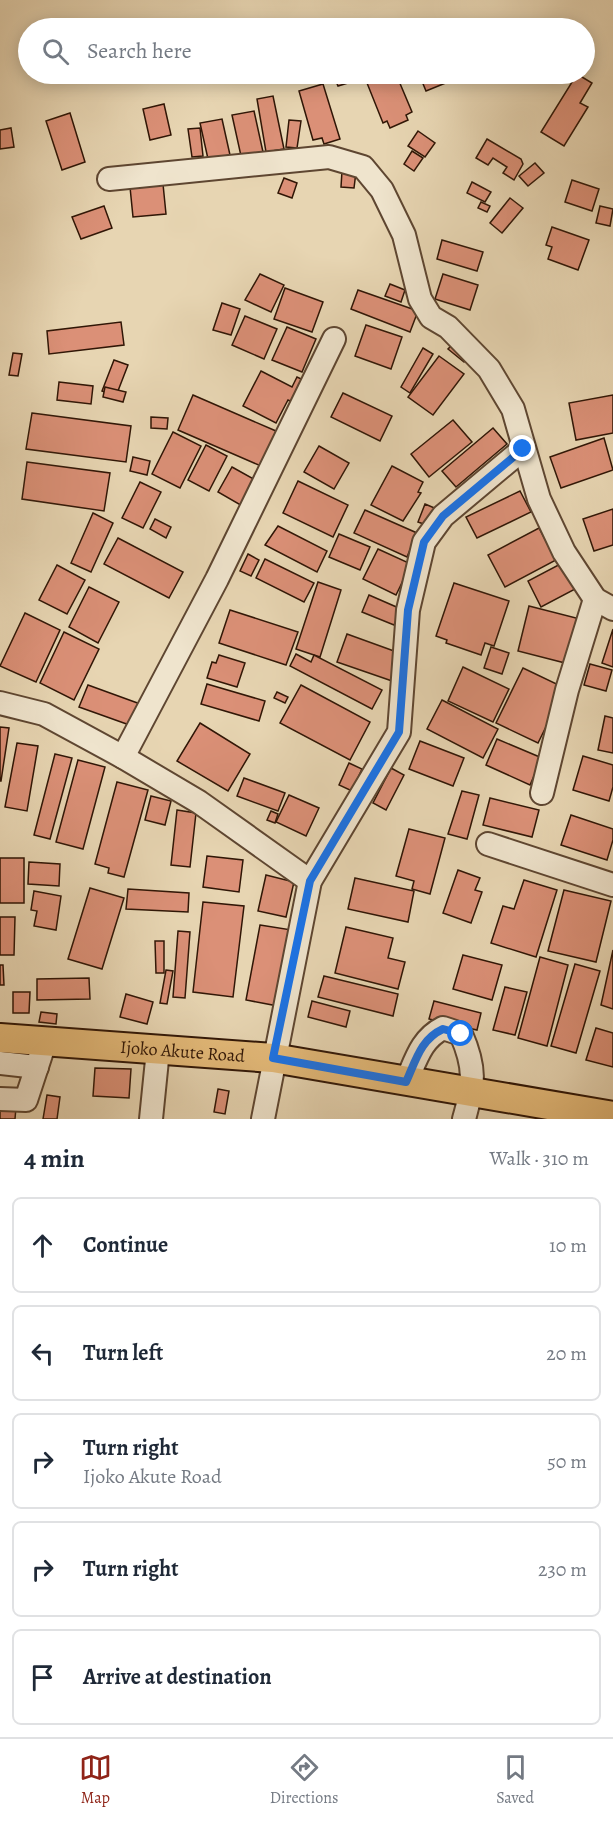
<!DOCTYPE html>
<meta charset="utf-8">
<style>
body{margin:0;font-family:Alegreya,serif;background:#f2f2f3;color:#1f2937}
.stop{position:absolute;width:18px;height:18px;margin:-14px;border:4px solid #1a73e8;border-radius:50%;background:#fff}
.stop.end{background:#1a73e8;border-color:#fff;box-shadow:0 2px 6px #0008}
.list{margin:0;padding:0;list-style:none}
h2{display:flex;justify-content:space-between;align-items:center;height:78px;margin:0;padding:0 24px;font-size:26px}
h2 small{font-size:20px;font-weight:400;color:#747a83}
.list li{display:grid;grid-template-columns:39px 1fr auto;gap:18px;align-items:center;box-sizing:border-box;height:96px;margin:0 12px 12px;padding:0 12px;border:2px solid #e0e1e3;border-radius:9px}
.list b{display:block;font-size:22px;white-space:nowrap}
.list p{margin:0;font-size:20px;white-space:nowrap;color:#747a83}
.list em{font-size:20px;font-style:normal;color:#747a83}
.icon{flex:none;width:33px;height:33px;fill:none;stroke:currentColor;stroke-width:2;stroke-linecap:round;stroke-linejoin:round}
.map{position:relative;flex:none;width:613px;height:1119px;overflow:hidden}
.search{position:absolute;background:#fff;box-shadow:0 3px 15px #0003;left:18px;right:18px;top:18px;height:66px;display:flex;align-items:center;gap:15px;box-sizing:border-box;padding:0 21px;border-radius:33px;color:#747a83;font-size:22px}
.sheet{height:618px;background:#fff}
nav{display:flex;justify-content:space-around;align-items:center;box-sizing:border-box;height:84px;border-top:2px solid #e0e1e3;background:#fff;font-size:16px;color:#747a83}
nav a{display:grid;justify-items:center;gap:3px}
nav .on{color:#8f2418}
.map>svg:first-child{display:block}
.building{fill:#db9077;stroke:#301606;stroke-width:1.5}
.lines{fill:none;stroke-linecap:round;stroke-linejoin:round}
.minor-casing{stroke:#5e4631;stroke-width:26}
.major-casing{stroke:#301606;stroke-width:32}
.minor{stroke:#efe4cd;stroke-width:22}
.major{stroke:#e4ba79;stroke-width:28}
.route{stroke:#1a73e8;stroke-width:8}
.labels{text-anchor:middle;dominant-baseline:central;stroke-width:6;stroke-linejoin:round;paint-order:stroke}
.street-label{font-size:18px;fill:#301606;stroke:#efe4cd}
</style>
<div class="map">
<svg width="613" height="1119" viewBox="0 0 613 1119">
<rect width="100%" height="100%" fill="#e7d5b2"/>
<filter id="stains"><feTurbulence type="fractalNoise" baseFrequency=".00333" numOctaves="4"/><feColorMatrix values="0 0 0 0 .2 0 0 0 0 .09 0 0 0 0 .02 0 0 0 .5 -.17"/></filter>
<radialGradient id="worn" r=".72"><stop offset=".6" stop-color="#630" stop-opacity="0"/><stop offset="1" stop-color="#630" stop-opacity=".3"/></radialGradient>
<g class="building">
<path d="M333 74H359L361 79 338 86Z"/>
<path d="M362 74H386L366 83Z"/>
<path d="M390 74H396L412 112 406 115 408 120 390 128 387 121 383 123 367 83Z"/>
<path d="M419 74H445L448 82 426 91Z"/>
<path d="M577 74 592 83 580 103 588 107 564 146 541 132Z"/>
<path d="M323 84 340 139 324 144 322 138 313 140 299 91Z"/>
<path d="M273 96 284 149 266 152 257 99Z"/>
<path d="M164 104 171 135 150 140 143 109Z"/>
<path d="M254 111 263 152 241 156 232 115Z"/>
<path d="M70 113 85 162 62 170 46 121Z"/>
<path d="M222 119 230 155 208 159 200 123Z"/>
<path d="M289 120 301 121 297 148 286 147Z"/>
<path d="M11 128 14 147 0 149V130Z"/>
<path d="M200 128 203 156 192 157 188 129Z"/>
<path d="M418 131 435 143 425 157 408 146Z"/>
<path d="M487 139 521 159 523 164 514 180 503 173 507 167 493 158 488 165 476 158Z"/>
<path d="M412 151 423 158 414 171 404 164Z"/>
<path d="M535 163 544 173 528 186 519 176Z"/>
<path d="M342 171 356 172 354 188 341 187Z"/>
<path d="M284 178 297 183 292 198 278 193Z"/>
<path d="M572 180 599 189 592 211 565 202Z"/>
<path d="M472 182 491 192 485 202 467 193Z"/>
<path d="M163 184 166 214 133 217 130 187Z"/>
<path d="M510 198 523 208 502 233 490 223Z"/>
<path d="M481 202 490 206 487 212 478 208Z"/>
<path d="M104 206 112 228 81 239 72 217Z"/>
<path d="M600 206 613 209 610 226 596 223Z"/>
<path d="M552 227 589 240 578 270 548 259 552 247 546 245Z"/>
<path d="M442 240 483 252 477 271 437 259Z"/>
<path d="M260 274 284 285 271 312 245 300Z"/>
<path d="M443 274 478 285 470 310 435 299Z"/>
<path d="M390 284 405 290 401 302 385 296Z"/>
<path d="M285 288 323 302 312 332 274 319Z"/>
<path d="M358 290 418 311 410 332 351 309Z"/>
<path d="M222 303 240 309 231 335 213 330Z"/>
<path d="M245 316 277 329 264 359 232 345Z"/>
<path d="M121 322 124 345 49 354 47 331Z"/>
<path d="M366 325 402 337 391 369 355 356Z"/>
<path d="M287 327 316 339 302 372 272 360Z"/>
<path d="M456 341 471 354 464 362 448 349Z"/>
<path d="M423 348 433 354 410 393 401 387Z"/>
<path d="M13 353 22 354 18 376 9 375Z"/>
<path d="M439 356 464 374 433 415 408 397Z"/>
<path d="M114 360 128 365 116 396 102 391Z"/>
<path d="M261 371 292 387 297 377 310 383 299 405 288 400 276 423 243 406Z"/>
<path d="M59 382 93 386 91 404 57 400Z"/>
<path d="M105 387 126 392 123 402 103 397Z"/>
<path d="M343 393 392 416 380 441 331 417Z"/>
<path d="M193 395 276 431 261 466 178 430Z"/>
<path d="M613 395V433L576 440 569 403Z"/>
<path d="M32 413 131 426 126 462 26 449Z"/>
<path d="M151 417 168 418 167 429 151 428Z"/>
<path d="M453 420 472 442 429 477 411 454Z"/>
<path d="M493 428 507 444 456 487 442 471Z"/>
<path d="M173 432 201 446 180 488 152 474Z"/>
<path d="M604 438 613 470 561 488 550 457Z"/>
<path d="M206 445 227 456 209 491 188 480Z"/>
<path d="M319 446 349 463 334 489 304 472Z"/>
<path d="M133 457 150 461 147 475 130 471Z"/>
<path d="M27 462 110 473 104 511 22 499Z"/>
<path d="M392 466 423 482 418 492 421 493 403 521 371 505Z"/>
<path d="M232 467 259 482 244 507 218 492Z"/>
<path d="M298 481 348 505 333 537 283 513Z"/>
<path d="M140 482 161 492 143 528 122 518Z"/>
<path d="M520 491 531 512 477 538 466 517Z"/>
<path d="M425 504 439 510 432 527 418 522Z"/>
<path d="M613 509V545L594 551 583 519Z"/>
<path d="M365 510 417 533 407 557 354 533Z"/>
<path d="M93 513 113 523 91 572 71 563Z"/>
<path d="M155 519 171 527 166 538 150 529Z"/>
<path d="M278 526 327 551 317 572 265 545Z"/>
<path d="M539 528 556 560 505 587 488 555Z"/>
<path d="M339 534 370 547 360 570 329 557Z"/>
<path d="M118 538 183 572 169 598 104 564Z"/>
<path d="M378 549 411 564 396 595 363 579Z"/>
<path d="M248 554 259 560 251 576 240 571Z"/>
<path d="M265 559 314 583 304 602 256 578Z"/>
<path d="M566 561 579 587 541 607 528 581Z"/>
<path d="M57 565 85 580 67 614 39 600Z"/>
<path d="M318 582 341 590 320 657 296 649Z"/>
<path d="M454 583 509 601 494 646 485 643 481 655 446 643 447 640 436 636Z"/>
<path d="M89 587 119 602 98 643 69 627Z"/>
<path d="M369 595 401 609 394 625 362 612Z"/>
<path d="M529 606 580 619 569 664 518 651Z"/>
<path d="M230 610 298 632 286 665 219 643Z"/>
<path d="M25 613 60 630 36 682 0 666Z"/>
<path d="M613 629V667L602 663Z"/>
<path d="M64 632 99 649 74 700 40 683Z"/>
<path d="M347 634 405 655 395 682 337 662Z"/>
<path d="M491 647 509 653 502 674 484 668Z"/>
<path d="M296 654 311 662 314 655 382 690 372 709 290 666Z"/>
<path d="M219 655 245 663 237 687 207 678 212 662 216 663Z"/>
<path d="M590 664 612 670 606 691 584 685Z"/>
<path d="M463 667 509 689 493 722 448 701Z"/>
<path d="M523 668 565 688 538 743 496 723Z"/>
<path d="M207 684 265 701 259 721 201 704Z"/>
<path d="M88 685 143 705 135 727 79 707Z"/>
<path d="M301 685 370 722 350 760 280 723Z"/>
<path d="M277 692 288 697 285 703 274 698Z"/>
<path d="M442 700 498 729 483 758 427 729Z"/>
<path d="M605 716 613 718V753L598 750Z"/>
<path d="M200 723 250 754 228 791 177 761Z"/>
<path d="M0 727 9 728 1 781H0Z"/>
<path d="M497 739 542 758 530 785 486 765Z"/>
<path d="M420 741 464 758 453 786 409 769Z"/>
<path d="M17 743 38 746 27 811 5 807Z"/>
<path d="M55 754 72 758 50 839 34 835Z"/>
<path d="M583 756 613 765V787L609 801 573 790Z"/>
<path d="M78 760 105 767 83 849 56 842Z"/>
<path d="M349 763 362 769 352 791 339 785Z"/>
<path d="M391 768 404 775 386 810 373 803Z"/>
<path d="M244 778 285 793 278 811 237 796Z"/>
<path d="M117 782 148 790 124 877 108 873 109 868 95 864Z"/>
<path d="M462 791 479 795 467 839 448 834Z"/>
<path d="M289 795 319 808 306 836 276 822Z"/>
<path d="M151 796 171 801 165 825 145 820Z"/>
<path d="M490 798 539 810 532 837 483 825Z"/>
<path d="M177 810 196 813 190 867 171 865Z"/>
<path d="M271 811 278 814 275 823 267 820Z"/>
<path d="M571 815 613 829V840L607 860 561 845Z"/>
<path d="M409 829 445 838 430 894 412 889 414 881 396 876Z"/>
<path d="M207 856 243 860 239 892 203 887Z"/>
<rect x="0" y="858" width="24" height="45"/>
<path d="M29 862 60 864 59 886 28 884Z"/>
<path d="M458 870 480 878 475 890 482 892 471 923 443 913Z"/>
<path d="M266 875 294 882 286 917 258 911Z"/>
<path d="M355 878 414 891 408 922 348 909Z"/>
<path d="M524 880 557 890 536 957 491 943 503 906 514 909Z"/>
<path d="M90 888 124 898 102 969 68 959Z"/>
<path d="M128 889 189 893 188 912 126 909Z"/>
<path d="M564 890 611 901 596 962 548 951Z"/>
<path d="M34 891 61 896 56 930 34 926 37 911 31 910Z"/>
<path d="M203 902 244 906 233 997 193 992Z"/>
<path d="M0 917H15L14 955H0Z"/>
<path d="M260 925 292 930 278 1006 246 1000Z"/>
<path d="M346 927 393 938 388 958 405 962 398 989 335 973Z"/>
<path d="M178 931 190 932 185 998 173 997Z"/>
<path d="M155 941H164V973H156Z"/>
<path d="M613 950V1009L601 1005Z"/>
<path d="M463 955 502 965 492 1000 453 989Z"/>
<path d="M540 957 568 965 547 1046 518 1038Z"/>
<path d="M575 964 600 971 576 1053 551 1046Z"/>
<path d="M0 965H3L4 985H0Z"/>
<path d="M166 970 173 971 167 1004 160 1003Z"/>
<path d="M324 976 398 994 393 1016 318 997Z"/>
<path d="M89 978 90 999 37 1000V979Z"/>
<path d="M505 987 527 992 515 1035 493 1030Z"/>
<path d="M13 992H30L29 1013H13Z"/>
<path d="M126 994 153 1002 147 1024 120 1017Z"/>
<path d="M312 1001 350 1011 346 1027 308 1017Z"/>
<path d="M434 1001 481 1013 477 1030 429 1019Z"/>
<path d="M41 1012 57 1014 56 1024 39 1022Z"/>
<path d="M596 1028 613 1033V1067L586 1060Z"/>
<path d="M95 1068 131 1069 129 1098 93 1096Z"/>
<path d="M218 1089 229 1091 225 1114 214 1112Z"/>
<path d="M47 1095 60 1097 57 1119H43Z"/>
<path d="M0 1105 16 1107 15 1119H0Z"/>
</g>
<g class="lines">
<g class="minor-casing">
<g id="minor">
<path d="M109 179 329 157 363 167 382 190 404 235 420 299 431 317 448 327 489 369 513 409 539 499 564 552 595 599 613 609"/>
<path d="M0 703 44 714 123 757 199 802 310 881"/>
<path d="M123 757 217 579 334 339"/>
<path d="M542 793 567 690 595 599"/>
<path d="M488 844 613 885"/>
<path d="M0 1063 37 1067"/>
<path d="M406 1082C416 1060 421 1039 443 1028L461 1034C476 1068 474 1084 464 1119"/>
<path d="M0 1099 26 1100 45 1042"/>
<path d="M151 1119 158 1050"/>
<path d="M263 1119 310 881 399 732 408 610 424 542 443 516 523 449"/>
</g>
</g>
<g class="major-casing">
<g id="major">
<path id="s1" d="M0 1038 273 1058 613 1116"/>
</g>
</g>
<use href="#minor" class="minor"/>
<use href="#major" class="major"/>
</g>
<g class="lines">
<path class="route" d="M461 1034 443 1029C421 1039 416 1060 406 1082L273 1058 310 881 399 732 408 610 424 542 443 516 523 449"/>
</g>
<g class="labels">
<g class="street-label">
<text stroke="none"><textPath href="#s1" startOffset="183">Ijoko Akute Road</textPath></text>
</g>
</g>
<rect width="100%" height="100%" filter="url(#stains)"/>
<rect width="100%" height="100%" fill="url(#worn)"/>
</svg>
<div class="stop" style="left:461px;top:1034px"></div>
<div class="stop end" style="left:523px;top:449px"></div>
<div class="search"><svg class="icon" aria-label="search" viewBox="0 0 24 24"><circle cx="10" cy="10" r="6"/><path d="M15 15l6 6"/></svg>Search here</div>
</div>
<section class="sheet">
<h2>4 min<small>Walk · 310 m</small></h2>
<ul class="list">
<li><svg class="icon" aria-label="ahead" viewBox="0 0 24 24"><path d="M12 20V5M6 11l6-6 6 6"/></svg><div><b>Continue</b></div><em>10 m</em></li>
<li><svg class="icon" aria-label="left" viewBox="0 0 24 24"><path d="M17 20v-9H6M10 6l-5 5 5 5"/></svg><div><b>Turn left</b></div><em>20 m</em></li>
<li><svg class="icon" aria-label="right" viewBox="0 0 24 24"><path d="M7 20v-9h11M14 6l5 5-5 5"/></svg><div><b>Turn right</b><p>Ijoko Akute Road</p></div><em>50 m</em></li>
<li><svg class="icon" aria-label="right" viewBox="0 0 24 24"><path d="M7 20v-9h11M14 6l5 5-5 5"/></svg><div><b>Turn right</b></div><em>230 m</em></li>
<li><svg class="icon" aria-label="arrive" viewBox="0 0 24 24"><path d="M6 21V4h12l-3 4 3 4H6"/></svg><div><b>Arrive at destination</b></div></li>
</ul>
</section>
<nav>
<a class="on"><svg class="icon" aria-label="map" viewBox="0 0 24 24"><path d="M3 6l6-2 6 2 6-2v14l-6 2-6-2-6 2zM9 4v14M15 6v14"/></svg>Map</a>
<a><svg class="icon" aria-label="directions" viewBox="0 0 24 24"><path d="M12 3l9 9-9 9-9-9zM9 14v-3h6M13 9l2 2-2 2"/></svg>Directions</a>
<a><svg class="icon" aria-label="saved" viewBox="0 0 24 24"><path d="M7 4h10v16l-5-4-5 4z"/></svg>Saved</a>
</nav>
